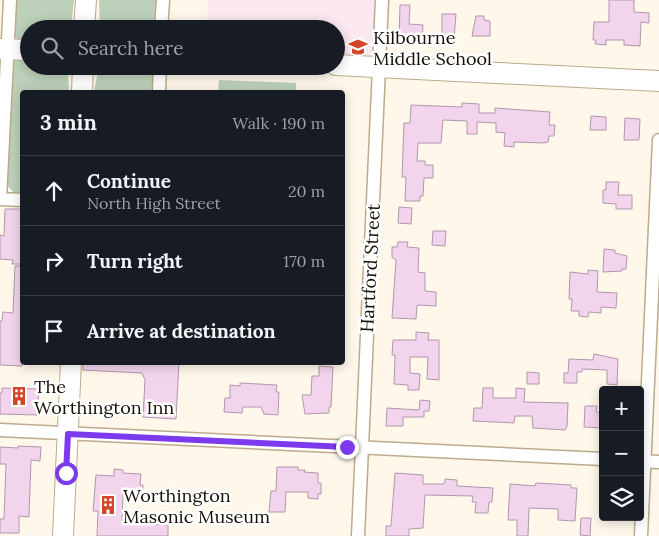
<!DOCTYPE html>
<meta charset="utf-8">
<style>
body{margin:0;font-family:Lora,serif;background:#20242c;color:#f1f3f6}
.controls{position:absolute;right:15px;bottom:15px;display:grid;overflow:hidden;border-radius:5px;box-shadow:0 2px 12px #0003}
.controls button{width:45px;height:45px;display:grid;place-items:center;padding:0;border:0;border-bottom:1px solid #363941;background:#171b24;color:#f1f3f6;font:25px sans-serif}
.stop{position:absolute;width:15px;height:15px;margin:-11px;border:4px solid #7c3aed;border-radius:50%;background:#fff}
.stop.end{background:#7c3aed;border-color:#fff;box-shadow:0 1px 5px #0008}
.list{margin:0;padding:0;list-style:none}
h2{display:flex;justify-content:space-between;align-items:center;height:65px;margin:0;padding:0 20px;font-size:21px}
h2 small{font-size:16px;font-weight:400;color:#9ea1a6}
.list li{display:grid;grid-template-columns:32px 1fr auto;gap:15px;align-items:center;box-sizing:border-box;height:70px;padding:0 20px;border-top:1px solid #363941}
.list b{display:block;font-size:19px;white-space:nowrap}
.list p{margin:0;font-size:16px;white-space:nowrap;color:#9ea1a6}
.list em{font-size:16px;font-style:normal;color:#9ea1a6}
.icon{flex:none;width:28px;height:28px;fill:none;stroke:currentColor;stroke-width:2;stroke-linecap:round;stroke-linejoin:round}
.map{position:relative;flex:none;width:659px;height:536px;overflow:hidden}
.search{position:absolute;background:#171b24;box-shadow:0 2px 12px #0003;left:20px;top:20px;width:325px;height:55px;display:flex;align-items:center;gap:12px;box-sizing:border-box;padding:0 18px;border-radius:28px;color:#9ea1a6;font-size:19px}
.panel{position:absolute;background:#171b24;box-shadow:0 2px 12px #0003;left:20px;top:90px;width:325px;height:275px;border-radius:5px}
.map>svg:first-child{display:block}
.education{fill:#fce8f0}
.green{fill:#bdd0b9}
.building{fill:#f2d5ec;stroke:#b296ad}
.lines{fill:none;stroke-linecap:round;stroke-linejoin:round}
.minor-casing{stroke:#bdab8c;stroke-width:15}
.primary-casing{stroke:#bdab8c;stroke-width:22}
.minor{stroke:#fff;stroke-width:12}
.primary{stroke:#fff;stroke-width:20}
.route{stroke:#7c3aed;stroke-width:6}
.labels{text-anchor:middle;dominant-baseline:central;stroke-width:5;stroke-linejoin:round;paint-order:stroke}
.poi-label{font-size:18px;fill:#161005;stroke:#fff;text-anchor:start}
.street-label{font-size:18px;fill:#161005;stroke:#fff}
</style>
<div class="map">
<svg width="659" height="536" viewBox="0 0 659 536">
<rect width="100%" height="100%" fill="#fff7ea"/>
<path class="education" d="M208 0H382L379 67 336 65V29H207Z"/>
<g class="green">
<path d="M14 0H74L71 27 69 29H29V40H18L14 36Z"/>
<path d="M99 0H159L157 29H100Z"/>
<path d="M29 58V66H62L68 76 69 92H22V194L14 193 6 184 13 62 17 59Z"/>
<path d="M106 66H154L155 92H94L97 76Z"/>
<path d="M219 80 296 83V92H218Z"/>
</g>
<g class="building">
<path d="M609 0H634V12L649 13V23L641 22 640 46 624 45V40H606V45L595 44 596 40H593L594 22H609Z"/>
<path d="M400 5H410L409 24 423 25 422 42 399 41Z"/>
<path d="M442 14H456L454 40H442Z"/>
<path d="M476 16H484V20L490 21V36H472Z"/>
<path d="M462 103 479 104V113H495V108L550 112 549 125H555L554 136H549L548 142 544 143 514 142V147L504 146 505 133 496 132V123L477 122V134H467V121L443 120 441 143H418L417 161H425V165H433V178H424L423 196H420V201H405L406 177H402L404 123H410L411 105 462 107Z"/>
<path d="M591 116 606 117V130H590Z"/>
<path d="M625 118 640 119 639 140H624Z"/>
<path d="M606 182H619L618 195H632V209H616V204L603 203V190H606Z"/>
<path d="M399 207 412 208 411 224 398 223Z"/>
<path d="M5 209H22V264H12L13 260 0 259V235L4 236Z"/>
<path d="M433 231H446L445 246 432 245Z"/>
<path d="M398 242H408L407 247 419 248 418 272 425 273V291L436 292V306L417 305 416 319 392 318 396 260 392 257V247H397Z"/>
<path d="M604 249 615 250V253L627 256 626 269H622V271L603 272Z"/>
<path d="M15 266H22V366L0 365V321H2L3 312 13 313Z"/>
<path d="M588 270 598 271 597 292 617 293 616 308 601 307V313L589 312 588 317 579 316V311H571L572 299H569L570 272 588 274Z"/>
<path d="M416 332 429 333 428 340H439V380L427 379 428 357H410V373L420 374 419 390H408V385L394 384 395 355H392L393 340H416Z"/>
<path d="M594 354 618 359 617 385 607 384V370L582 369V372H577V383H564V373H568L569 359 593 360Z"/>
<path d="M83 362H179L176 419 143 417 145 380 142 373 83 370Z"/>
<path d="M319 366 333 367 331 407H329V413L305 414 302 395H311L312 376H319Z"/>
<path d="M527 372 539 373V384H527Z"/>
<path d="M240 383 277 385 276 392H279L278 415 264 414 261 407H243L242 413 224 412 225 398H230V385L240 386Z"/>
<path d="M2 388 39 389 37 415 0 414V393H2Z"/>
<path d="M483 388H493V398H516V388L525 389 524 402 568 403 567 426 565 430 533 428 532 416H515L514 423 473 421 474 408H482Z"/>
<path d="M420 400 430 401 429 411H424V417H403V426H386L387 408 419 410Z"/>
<path d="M585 406H597L596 412 603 413 602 428 584 427Z"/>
<path d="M18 446 41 447 40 461 31 460 29 517 19 516V533H0V519H4L6 464H0V447L18 448Z"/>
<path d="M277 467H298V470H305L304 472 318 473V483H321V494H318V499L308 498V492H286L285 512H269L271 491H276Z"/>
<path d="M114 469 123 470V473L141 474 140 485H143V495L123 494 122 523 168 525V536H97L98 511H93L96 475 114 476Z"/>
<path d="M395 473 423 475V484H443L445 483V479L457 480V486L493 488 492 502H489L488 513H475L476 502H472L473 496 425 495 423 528 409 529V536H386V526H391Z"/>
<path d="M536 483 571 485V488H577L575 521 558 520V509L529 508 528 536H517V520H508L510 484 535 486Z"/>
<path d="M581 518H591L590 536 580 535Z"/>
</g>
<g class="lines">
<g class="minor-casing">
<g id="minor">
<path d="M10 0 0 199 22 200"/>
<path d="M161 29 163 0"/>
<path d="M159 92 160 66"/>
<path d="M0 430 603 459"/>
<path d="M640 461 659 462"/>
<path d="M358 536 382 0"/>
<path d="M641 536 659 140"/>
</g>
</g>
<g class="primary-casing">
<g id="primary">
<path d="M84 29 86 0"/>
<path d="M0 49 29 50"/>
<path d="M336 65 659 81"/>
<path d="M82 92 83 66"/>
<path d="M63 536 71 362"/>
</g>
</g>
<use href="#minor" class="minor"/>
<use href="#primary" class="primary"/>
</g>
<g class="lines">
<path class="route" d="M66 473 68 434 347 447"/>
</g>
<defs>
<g id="school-bare" transform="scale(1.5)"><path d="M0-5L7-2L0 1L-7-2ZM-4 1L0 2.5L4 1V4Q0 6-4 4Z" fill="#d14727" stroke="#fff" stroke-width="2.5" paint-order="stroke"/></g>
<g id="building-bare" transform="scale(1.5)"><path d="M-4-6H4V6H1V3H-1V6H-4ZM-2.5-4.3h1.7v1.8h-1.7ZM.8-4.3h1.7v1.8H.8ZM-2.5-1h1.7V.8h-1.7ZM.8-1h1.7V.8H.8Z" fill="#d14727" stroke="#fff" stroke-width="2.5" paint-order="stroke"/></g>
</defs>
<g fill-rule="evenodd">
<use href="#school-bare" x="358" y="47"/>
<use href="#building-bare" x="19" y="396"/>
<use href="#building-bare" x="108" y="505"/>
</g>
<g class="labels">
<g class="poi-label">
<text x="373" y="37">Kilbourne<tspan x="373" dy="21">Middle School</tspan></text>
<text x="34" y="386">The<tspan x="34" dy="21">Worthington Inn</tspan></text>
<text x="123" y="495">Worthington<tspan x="123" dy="21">Masonic Museum</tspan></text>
</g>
<g class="street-label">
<text transform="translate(370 268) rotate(-87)">Hartford Street</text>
</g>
</g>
</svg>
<div class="controls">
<button>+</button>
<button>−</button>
<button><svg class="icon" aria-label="layers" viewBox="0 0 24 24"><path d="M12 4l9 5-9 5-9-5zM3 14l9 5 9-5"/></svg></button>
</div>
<div class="stop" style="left:66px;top:473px"></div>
<div class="stop end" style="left:347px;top:447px"></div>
<div class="search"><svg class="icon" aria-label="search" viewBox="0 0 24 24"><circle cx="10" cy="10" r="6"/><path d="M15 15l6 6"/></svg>Search here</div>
<section class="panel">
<h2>3 min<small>Walk · 190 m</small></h2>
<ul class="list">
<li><svg class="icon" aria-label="ahead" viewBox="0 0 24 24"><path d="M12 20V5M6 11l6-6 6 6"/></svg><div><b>Continue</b><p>North High Street</p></div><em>20 m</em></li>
<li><svg class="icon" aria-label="right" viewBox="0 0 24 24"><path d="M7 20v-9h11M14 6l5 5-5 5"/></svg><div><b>Turn right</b></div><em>170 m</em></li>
<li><svg class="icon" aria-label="arrive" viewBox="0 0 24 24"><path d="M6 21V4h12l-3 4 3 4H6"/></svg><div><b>Arrive at destination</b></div></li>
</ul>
</section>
</div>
